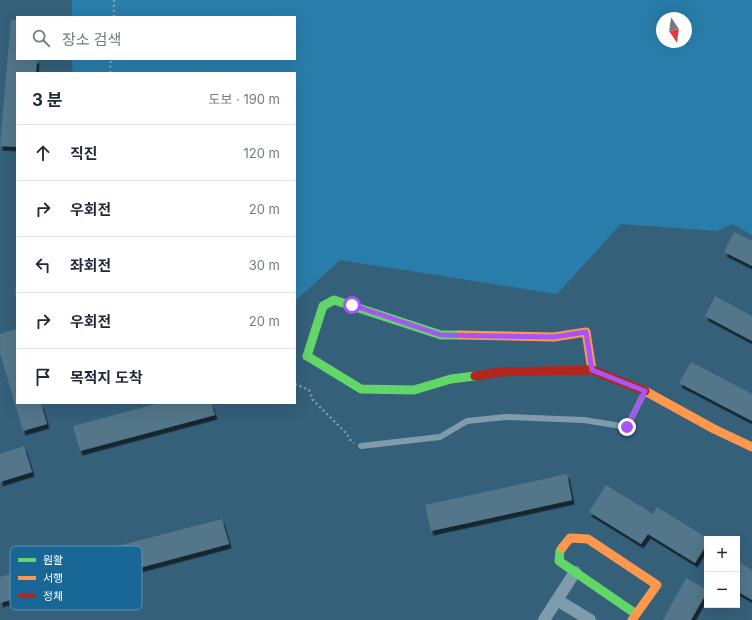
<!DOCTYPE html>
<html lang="ko">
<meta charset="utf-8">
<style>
body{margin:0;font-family:Inter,"Noto Sans KR",sans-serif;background:#f2f2f3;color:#1f2937}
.controls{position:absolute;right:12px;bottom:12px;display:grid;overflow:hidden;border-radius:0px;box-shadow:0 4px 16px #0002}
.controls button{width:36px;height:36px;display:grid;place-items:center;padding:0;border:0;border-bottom:1px solid #e0e1e3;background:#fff;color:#1f2937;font:20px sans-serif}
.compass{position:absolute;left:656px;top:12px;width:36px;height:36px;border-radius:50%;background:#fff;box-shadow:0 4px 16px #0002;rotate:167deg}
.stop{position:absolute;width:12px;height:12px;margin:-9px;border:3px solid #a855f7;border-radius:50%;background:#fff}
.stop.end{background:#a855f7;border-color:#fff;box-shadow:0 1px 4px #0008}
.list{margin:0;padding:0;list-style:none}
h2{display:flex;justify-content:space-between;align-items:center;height:52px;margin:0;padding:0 16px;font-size:17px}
h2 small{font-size:13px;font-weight:400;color:#747a83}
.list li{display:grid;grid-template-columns:26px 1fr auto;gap:12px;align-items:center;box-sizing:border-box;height:56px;padding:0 16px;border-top:1px solid #e0e1e3}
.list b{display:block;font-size:15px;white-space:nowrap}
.list em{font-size:13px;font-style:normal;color:#747a83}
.icon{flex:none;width:22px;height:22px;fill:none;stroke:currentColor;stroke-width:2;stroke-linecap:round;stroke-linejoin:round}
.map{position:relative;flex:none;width:752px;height:620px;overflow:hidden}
.search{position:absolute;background:#fff;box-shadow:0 4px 16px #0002;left:16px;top:16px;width:280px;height:44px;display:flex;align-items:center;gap:10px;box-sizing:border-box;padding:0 14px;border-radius:0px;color:#747a83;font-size:15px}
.panel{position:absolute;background:#fff;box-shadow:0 4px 16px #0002;left:16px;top:72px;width:280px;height:332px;border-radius:0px}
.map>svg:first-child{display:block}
.green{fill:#297dab;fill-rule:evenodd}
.building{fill:#53768a;filter:url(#shadow)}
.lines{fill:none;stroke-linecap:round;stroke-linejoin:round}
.path{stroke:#7f9cad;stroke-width:2.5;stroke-dasharray:2 3;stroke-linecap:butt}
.lane{stroke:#7f9cad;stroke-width:6}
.street{stroke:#7f9cad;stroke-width:12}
.fast{stroke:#63d668;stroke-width:9}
.slow{stroke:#ff974d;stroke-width:9}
.jam{stroke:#b3261e;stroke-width:9}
.route{stroke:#a855f7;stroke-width:5}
.key{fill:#186797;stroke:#5d95b6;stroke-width:1}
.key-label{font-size:11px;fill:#fff}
</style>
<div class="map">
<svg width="752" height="620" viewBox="0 0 752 620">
<defs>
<filter id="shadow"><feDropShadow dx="2.5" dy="4.5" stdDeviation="0" flood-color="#0009"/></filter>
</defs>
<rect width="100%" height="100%" fill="#35607a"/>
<path class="green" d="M72 0H752V235L733 224 717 231 621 224 557 294 340 260 295 301V73H73L71 59H295V17H72ZM662 18H686V42H662Z"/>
<g class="building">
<path d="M11 20H17V59H37L36 73H17V147L0 146Z"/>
<path d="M734 232 752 241V266L724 252Z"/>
<path d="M16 284H17V295H15Z"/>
<path d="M715 296 752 316V341L705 316Z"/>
<path d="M17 329V403H41L47 424 23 431 0 353V334Z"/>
<path d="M691 362 752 394V421L679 383Z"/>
<path d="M160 403H211L215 415 80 451 73 426Z"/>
<path d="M24 446 32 472 0 482V454Z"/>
<path d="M567 474 572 500 431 531 425 505Z"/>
<path d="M606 485 653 514 657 507 707 538V544L695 563 648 534 641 544 589 512Z"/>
<path d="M222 519 229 544 94 580 87 554Z"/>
<path d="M741 563 752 570V600L737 591V569Z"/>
<path d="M38 566 45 590 0 603V577Z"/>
<path d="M686 578 707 590V592L691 620H663Z"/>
</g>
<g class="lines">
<g class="path">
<path d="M114 17V0"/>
<path d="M110 73 111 59"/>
<path d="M295 384 309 390 313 400 346 433 351 441 354 443"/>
</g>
<path class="lane" d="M361 446 440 437 467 421 506 417 584 420 627 427 644 393"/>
<g class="street">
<path d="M557 600 590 620"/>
<path d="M544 620 575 572"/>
</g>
<g class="fast">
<path d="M460 335H441L334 300 323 306 307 356 361 389 414 390 451 379 475 376"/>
<path d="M562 548 560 551 559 561 636 614"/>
</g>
<g class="slow">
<path d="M460 335 554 337 586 332 592 370"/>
<path d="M645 391 714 429 752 447"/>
<path d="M562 548 570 538 588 539 657 585 632 620"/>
</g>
<path class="jam" d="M475 376 500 372 592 370 645 391"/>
</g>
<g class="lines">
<path class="route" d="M352 305 441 335 554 337 586 332 592 370 645 391 627 427"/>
</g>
<rect x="10" y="546" width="132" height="64" rx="6" class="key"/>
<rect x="18" y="558" width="18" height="4" fill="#63d668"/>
<rect x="18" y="576" width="18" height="4" fill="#ff974d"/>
<rect x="18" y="594" width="18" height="4" fill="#b3261e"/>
<g class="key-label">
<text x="43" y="564">원활</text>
<text x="43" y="582">서행</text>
<text x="43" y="600">정체</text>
</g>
</svg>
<div class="controls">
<button>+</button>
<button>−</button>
</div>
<svg class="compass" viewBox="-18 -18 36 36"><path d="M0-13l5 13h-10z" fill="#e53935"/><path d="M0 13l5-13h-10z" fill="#747a83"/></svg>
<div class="stop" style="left:352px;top:305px"></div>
<div class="stop end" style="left:627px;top:427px"></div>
<div class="search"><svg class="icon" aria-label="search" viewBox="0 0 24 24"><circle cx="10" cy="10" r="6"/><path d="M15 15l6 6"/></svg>장소 검색</div>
<section class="panel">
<h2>3 분<small>도보 · 190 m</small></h2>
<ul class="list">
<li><svg class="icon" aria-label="ahead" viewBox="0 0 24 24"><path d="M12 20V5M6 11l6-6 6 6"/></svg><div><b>직진</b></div><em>120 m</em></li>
<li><svg class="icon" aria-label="right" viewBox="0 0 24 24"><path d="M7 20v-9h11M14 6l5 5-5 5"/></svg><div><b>우회전</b></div><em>20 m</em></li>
<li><svg class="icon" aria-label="left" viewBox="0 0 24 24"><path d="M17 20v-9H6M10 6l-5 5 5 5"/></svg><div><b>좌회전</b></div><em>30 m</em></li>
<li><svg class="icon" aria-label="right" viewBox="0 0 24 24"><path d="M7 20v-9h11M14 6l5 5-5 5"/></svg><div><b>우회전</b></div><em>20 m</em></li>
<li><svg class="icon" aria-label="arrive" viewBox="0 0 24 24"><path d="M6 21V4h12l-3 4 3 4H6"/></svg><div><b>목적지 도착</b></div></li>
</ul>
</section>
</div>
